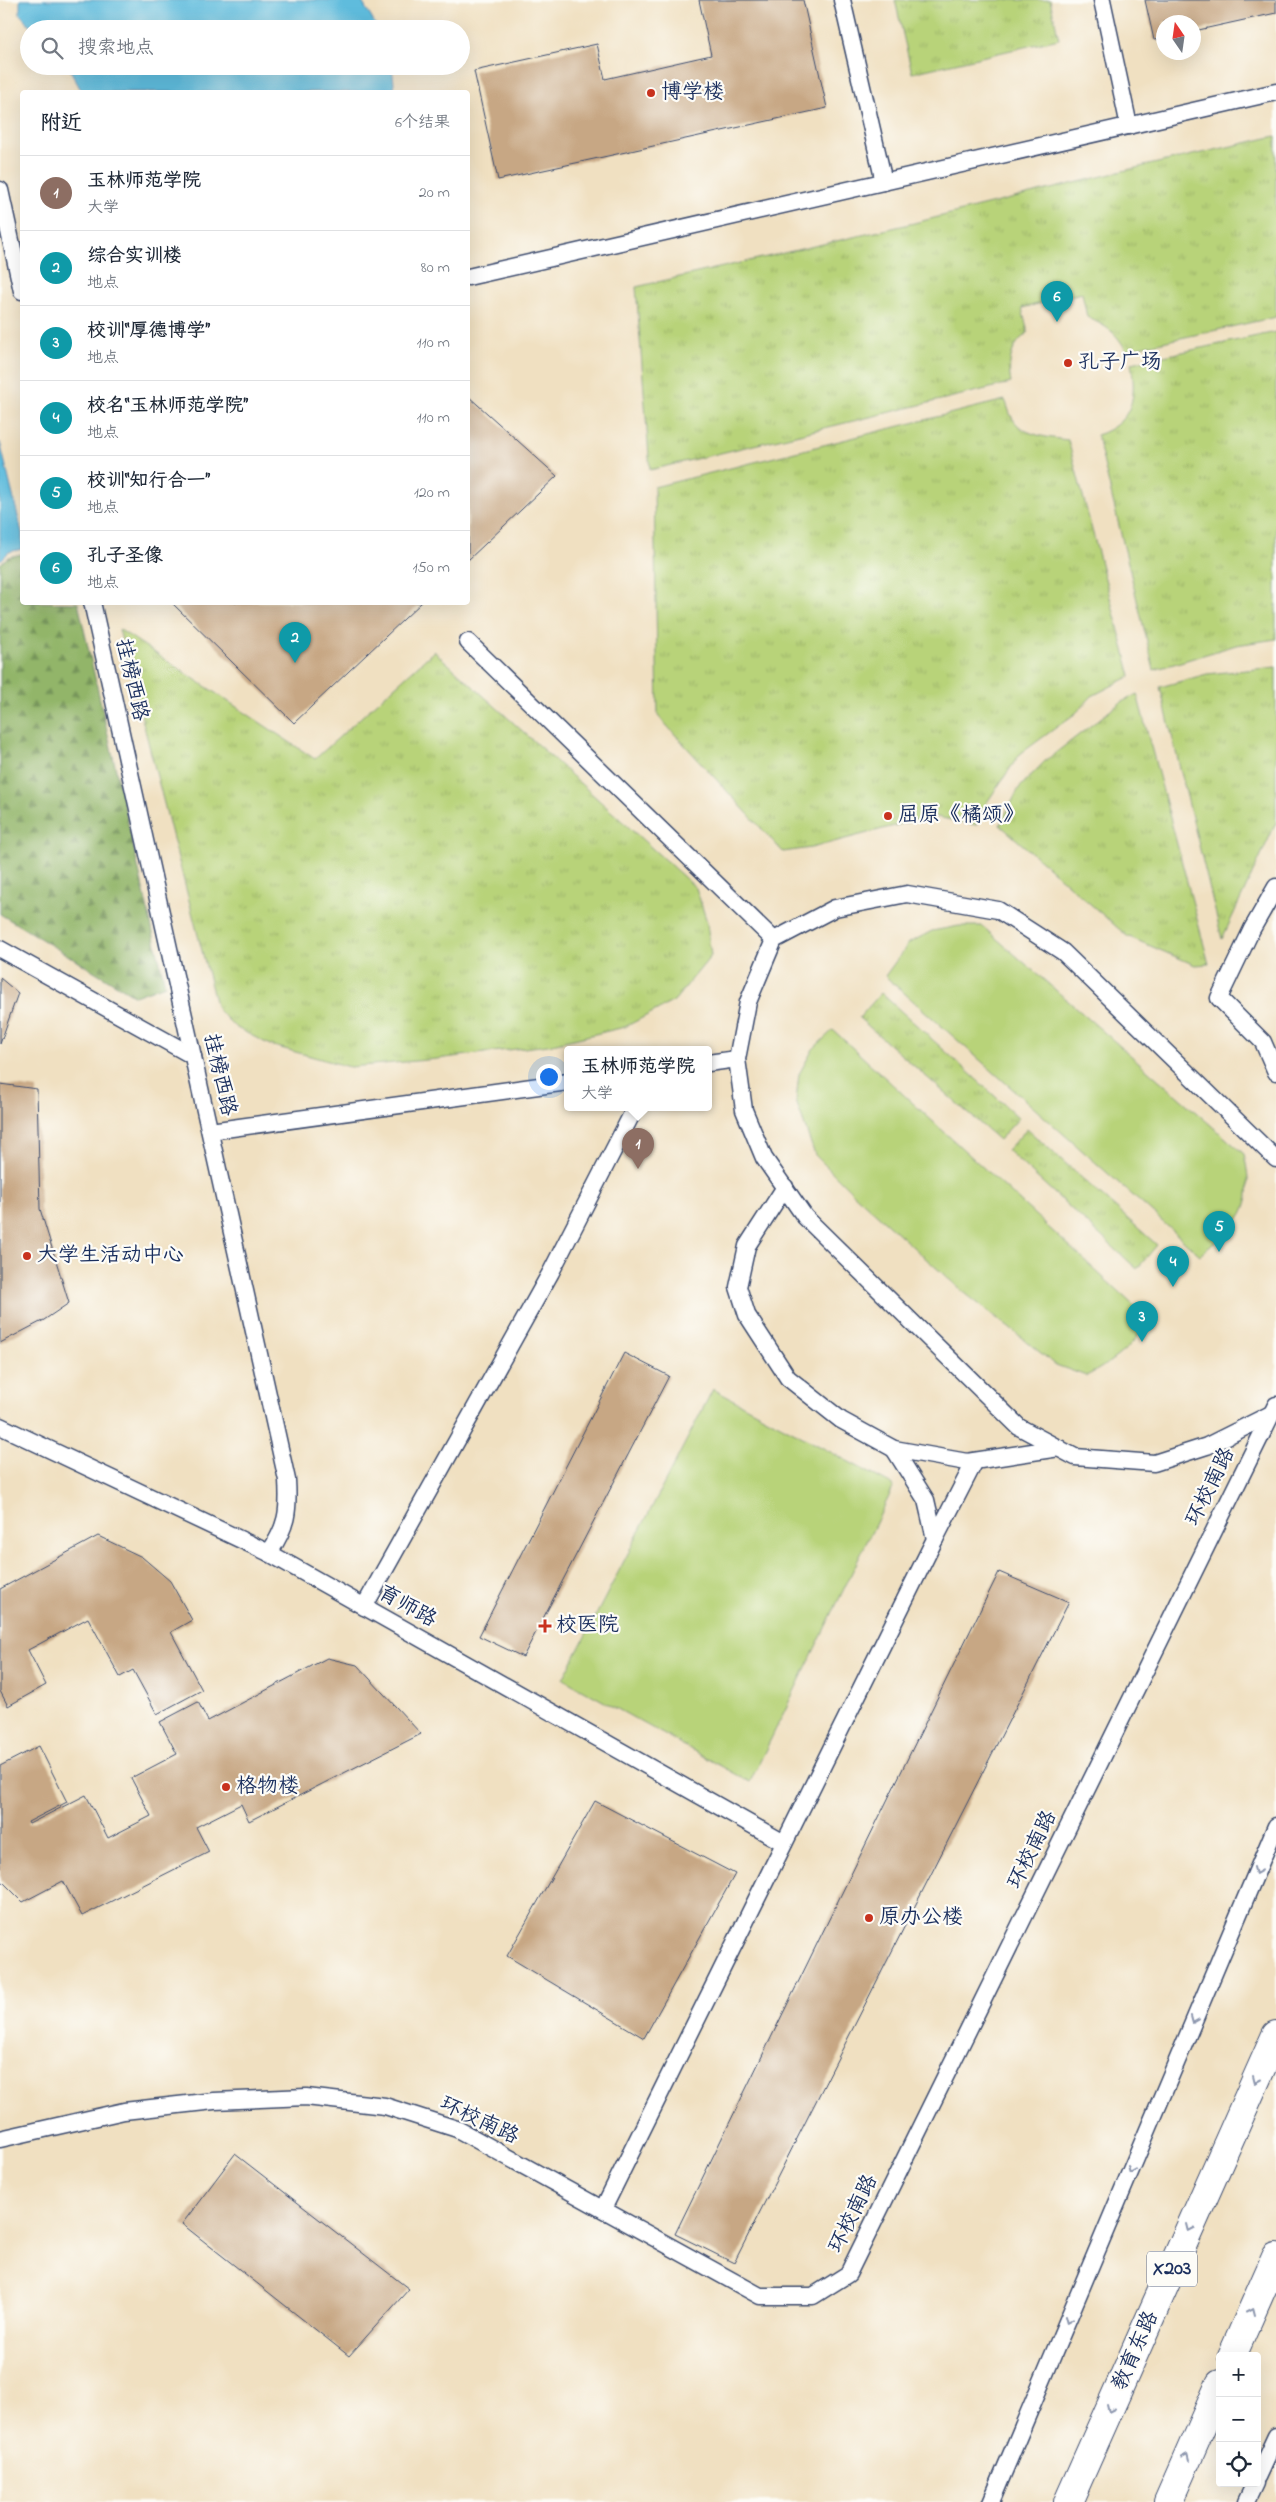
<!DOCTYPE html>
<html lang="zh">
<meta charset="utf-8">
<style>
body{margin:0;font-family:"Indie Flower","LXGW WenKai TC",sans-serif;background:#f6f6f7;color:#1f2937}
.controls{position:absolute;right:15px;bottom:15px;display:grid;overflow:hidden;border-radius:5px;box-shadow:0 5px 20px #0002}
.controls button{width:45px;height:45px;display:grid;place-items:center;padding:0;border:0;border-bottom:1px solid #e0e1e3;background:#fff;color:#1f2937;font:25px sans-serif}
.compass{position:absolute;left:1156px;top:15px;width:45px;height:45px;border-radius:50%;background:#fff;box-shadow:0 5px 20px #0002;rotate:347deg}
.you{position:absolute;left:548px;top:1076px;width:18px;height:18px;margin:-12px;border:4px solid #fff;border-radius:50%;background:#1a73e8;box-shadow:0 0 0 8px #1a73e833}
.badge{display:grid;place-items:center;width:32px;height:32px;border-radius:50%;background:#7c3aed;color:#fff;font-size:16px;font-weight:700}
.pin{position:absolute;translate:-50% -41px;filter:drop-shadow(0 1px 2px #0008)}
.pin::after{content:'';position:absolute;top:26px;width:18px;height:15px;background:inherit;clip-path:polygon(0 0,100% 0,50% 100%)}
.popup{position:absolute;left:564px;top:1046px;width:148px;height:65px;box-sizing:border-box;display:grid;place-content:center;border-radius:5px;background:#fff;filter:drop-shadow(0 1px 4px #0005);font-size:16px;white-space:nowrap;color:#747a83}
.popup b{font-size:19px;color:#1f2937}
.popup::after{content:'';position:absolute;left:50%;top:100%;margin-left:-10px;border:10px solid transparent;border-top-color:#fff}
.list{margin:0;padding:0;list-style:none}
h2{display:flex;justify-content:space-between;align-items:center;height:65px;margin:0;padding:0 20px;font-size:21px}
h2 small{font-size:16px;font-weight:400;color:#747a83}
.list li{display:grid;grid-template-columns:32px 1fr auto;gap:15px;align-items:center;box-sizing:border-box;height:75px;padding:0 20px;border-top:1px solid #e0e1e3}
.list b{display:block;font-size:19px;white-space:nowrap}
.list p{margin:0;font-size:16px;white-space:nowrap;color:#747a83}
.list em{font-size:16px;font-style:normal;color:#747a83}
.icon{flex:none;width:28px;height:28px;fill:none;stroke:currentColor;stroke-width:2;stroke-linecap:round;stroke-linejoin:round}
.map{position:relative;flex:none;width:1276px;height:2502px;overflow:hidden}
.search{position:absolute;background:#fff;box-shadow:0 5px 20px #0002;left:20px;top:20px;width:450px;height:55px;display:flex;align-items:center;gap:12px;box-sizing:border-box;padding:0 18px;border-radius:28px;color:#747a83;font-size:19px}
.panel{position:absolute;background:#fff;box-shadow:0 5px 20px #0002;left:20px;top:90px;width:450px;height:515px;border-radius:5px}
.map>svg:first-child{display:block}
.grass{fill:url(#grass-tufts);stroke:#6a816c}
.forest{fill:url(#forest-firs);stroke:#567264}
.green{fill:#b8d379;stroke:#6a816c}
.water{fill:#5fbcdd;stroke:#3d769e}
.building{fill:#c7a784}
.lines{fill:none;stroke-linecap:round;stroke-linejoin:round}
.lane-casing{stroke:#3b4a6d;stroke-width:19}
.primary-casing{stroke:#3b4a6d;stroke-width:30}
.lane{stroke:#fff;stroke-width:16}
.primary{stroke:#fff;stroke-width:28}
.oneway{stroke:#8d97ae}
.poi-dot{fill:#c8321e;stroke:#fdfcf7;stroke-width:2}
.labels{text-anchor:middle;dominant-baseline:central;stroke-width:4.5;stroke-linejoin:round;paint-order:stroke}
.shield{fill:#fdfcf7;stroke:#5f6c8c;stroke-width:1}
.shield-label{font-size:20px;font-weight:bold;fill:#1b2f5e}
.poi-label{font-size:21px;fill:#1b2f5e;stroke:#fdfcf7;text-anchor:start}
.street-label{font-size:21px;fill:#1b2f5e;stroke:#fdfcf7}
</style>
<div class="map">
<svg width="1276" height="2502" viewBox="0 0 1276 2502">
<defs>
<pattern id="grass-tufts" width="24" height="20" patternUnits="userSpaceOnUse" patternTransform="scale(1.25)"><rect width="24" height="20" fill="#b8d379"/><path d="M3 7l-1-3M5 7V3M7 7l1-3M15 17l-1-3M17 17v-4M19 17l1-3" fill="none" stroke="#9eb56b"/></pattern>
<pattern id="forest-firs" width="22" height="20" patternUnits="userSpaceOnUse" patternTransform="scale(1.25)"><rect width="22" height="20" fill="#92b569"/><path d="M5 1l3.5 6h-7zM16 11l3.5 6h-7z" fill="#76945a"/></pattern>
</defs>
<rect width="100%" height="100%" fill="#fdfcf7"/>
<filter id="ink" filterUnits="userSpaceOnUse"><feTurbulence type="fractalNoise" baseFrequency=".02" numOctaves="2"/><feDisplacementMap in="SourceGraphic" scale="10" xChannelSelector="R" yChannelSelector="G"/><feConvolveMatrix kernelMatrix="1 2 1 2 8 2 1 2 1" color-interpolation-filters="sRGB"/></filter>
<filter id="wash" filterUnits="userSpaceOnUse"><feTurbulence type="fractalNoise" baseFrequency=".0096" numOctaves="4" result="noise"/><feDisplacementMap in="SourceGraphic" scale="20" xChannelSelector="R" yChannelSelector="G"/><feGaussianBlur stdDeviation="1.12" result="paint"/><feColorMatrix in="noise" values="0 0 0 0 0 0 0 0 0 0 0 0 0 0 0 0 0 1.4 0 .05"/><feComposite in="paint" operator="in"/></filter>
<g filter="url(#wash)">
<rect width="100%" height="100%" fill="#f0e0c1"/>
<g class="grass">
<path d="M895 0H1050L1059 39 912 73Z"/>
<path d="M1276 136V317L1126 350C1115 331 1107 327 1087 317L1082 293 1022 308 1028 333C1011 343 1007 365 1011 383L650 470 636 287 910 224 1131 169Z"/>
<path d="M1276 332V639L1236 645 1154 670 1097 435C1133 422 1137 398 1131 363Z"/>
<path d="M1005 400C1008 406 1009 414 1013 419 1022 436 1052 438 1068 440L1131 676 1092 696 1076 713 1020 754 981 811 976 825 932 816 811 848 783 852 658 716 654 487Z"/>
<path d="M119 629 315 759 434 651 696 888 707 922 711 956 674 1001 625 1027 548 1045 437 1059 350 1067 270 1045 235 1027 217 1009Z"/>
<path d="M1276 667V823L1222 939 1160 687 1207 674Z"/>
<path d="M1137 694 1209 964 1195 965 1127 936 1000 825 1019 788 1045 761 1120 703Z"/>
<path d="M881 993 1019 1118 999 1140 859 1018Z"/>
<path d="M1027 1129 1157 1245 1137 1269 1007 1150Z"/>
</g>
<path class="forest" d="M22 554V602L78 603 165 985 135 996 0 914V564L8 557Z"/>
<g class="green">
<path d="M959 926H982L1244 1154C1257 1212 1241 1220 1200 1255L885 976 909 943 932 931Z"/>
<path d="M833 1030 1143 1314C1143 1317 1144 1322 1143 1326 1139 1343 1102 1369 1086 1376L1056 1365 961 1290 854 1194 815 1155 796 1101 799 1074 813 1049Z"/>
<path d="M713 1389 894 1486 750 1782 563 1679Z"/>
</g>
<g class="water">
<path d="M20 0H361L378 29H33L20 14Z"/>
<path d="M68 66H392L395 92H82Z"/>
<path d="M0 442 22 533V549L9 552 0 561Z"/>
</g>
<g id="blocks">
<g class="building">
<path d="M699 0H803L827 108 498 180 474 71 597 44 605 79 711 55Z"/>
<path d="M1145 0H1276V13L1194 31V22H1164V38L1154 40Z"/>
<path d="M468 396 557 476 468 560Z"/>
<path d="M171 602H422L294 723Z"/>
<path d="M0 978 18 993 0 1044Z"/>
<path d="M0 1084 37 1089 40 1209 69 1303 44 1320 0 1343Z"/>
<path d="M624 1353 669 1376 523 1657 479 1636Z"/>
<path d="M98 1536 142 1557 170 1581 192 1620 171 1632 202 1690 157 1714 133 1670 120 1677 88 1618 28 1650 46 1685 8 1706 0 1691V1589Z"/>
<path d="M999 1572 1069 1602 734 2263 675 2234Z"/>
<path d="M327 1658 357 1665 421 1734 249 1821 241 1804 196 1827 209 1852 82 1916 63 1881 23 1902 0 1879V1766L39 1746 67 1802 28 1822 29 1824 86 1795 108 1838 151 1816 131 1778 177 1754 160 1722 198 1702 208 1721Z"/>
<path d="M595 1801 735 1874 644 2038 507 1956Z"/>
<path d="M235 2154 409 2289 349 2356 182 2224Z"/>
</g>
</g>
</g>
<g filter="url(#ink)">
<use href="#blocks" fill-opacity="0" stroke="#3b4a6d" stroke-width="1"/>
<g class="lines">
<g class="lane-casing">
<g id="lane">
<path d="M842 0 884 182"/>
<path d="M1102 0 1129 126"/>
<path d="M0 190 22 291"/>
<path d="M468 277 1276 92"/>
<path d="M92 602 287 1480C289 1512 287 1526 269 1553"/>
<path d="M468 642 774 940"/>
<path d="M1276 887 1252 929 1219 998 1263 1042 1276 1072"/>
<path d="M0 949 193 1056"/>
<path d="M708 1063 737 1059"/>
<path d="M210 1131 568 1082"/>
<path d="M785 1187 747 1246 738 1287 747 1315 788 1378 841 1420 894 1449 967 1462 1059 1448"/>
<path d="M1271 1414 1207 1446 1154 1463 1075 1457 1019 1427 805 1217 764 1158 744 1110 737 1059 748 1002 774 940 835 908 907 894 998 910 1063 952 1276 1159"/>
<path d="M0 1426 269 1553 784 1843"/>
<path d="M935 1539 975 1461"/>
<path d="M364 1607 551 1272 635 1108"/>
<path d="M0 2139 124 2111 214 2101 306 2097 385 2106 457 2129 760 2296H813L848 2274 1276 1405"/>
<path d="M603 2209 935 1539 926 1500 894 1449"/>
<path d="M1257 2477 1276 2436"/>
<path d="M991 2502 1276 1826"/>
<path d="M1246 2502 1255 2483"/>
</g>
</g>
<g class="primary-casing">
<g id="primary">
<path d="M1232 2356 1276 2257"/>
<path d="M1068 2502 1276 2035"/>
<path d="M1168 2502 1220 2384"/>
</g>
</g>
<use href="#lane" class="lane"/>
<use href="#primary" class="primary"/>
</g>
<defs><path id="oneway-chevron" d="M-2-3.5L2.5 0L-2 3.5" fill="none" stroke-width="1.6" stroke-linecap="round" stroke-linejoin="round" transform="scale(1.25)"/></defs>
<g class="oneway">
<use href="#oneway-chevron" transform="translate(1257 1871) rotate(113)"/>
<use href="#oneway-chevron" transform="translate(1194 2020) rotate(113)"/>
<use href="#oneway-chevron" transform="translate(1256 2080) rotate(114)"/>
<use href="#oneway-chevron" transform="translate(1131 2170) rotate(113)"/>
<use href="#oneway-chevron" transform="translate(1190 2228) rotate(114)"/>
<use href="#oneway-chevron" transform="translate(1252 2311) rotate(-66)"/>
<use href="#oneway-chevron" transform="translate(1068 2320) rotate(113)"/>
<use href="#oneway-chevron" transform="translate(1110 2409) rotate(114)"/>
<use href="#oneway-chevron" transform="translate(1187 2457) rotate(-66)"/>
</g>
</g>
<g class="poi-dot">
<circle cx="651" cy="93" r="5"/>
<circle cx="1068" cy="363" r="5"/>
<circle cx="888" cy="816" r="5"/>
<circle cx="27" cy="1256" r="5"/>
<path d="M542.5 1618.5h5v5h5v5h-5v5h-5v-5h-5v-5h5z"/>
<circle cx="226" cy="1787" r="5"/>
<circle cx="869" cy="1918" r="5"/>
</g>
<g class="labels">
<rect class="shield" x="1147" y="2251.5" width="50" height="35" rx="4"/>
<g class="shield-label">
<text x="1172" y="2269">X203</text>
</g>
<g class="poi-label">
<text x="661" y="93">博学楼</text>
<text x="1078" y="363">孔子广场</text>
<text x="898" y="816">屈原《橘颂》</text>
<text x="37" y="1256">大学生活动中心</text>
<text x="556" y="1626">校医院</text>
<text x="236" y="1787">格物楼</text>
<text x="879" y="1918">原办公楼</text>
</g>
<g class="street-label">
<text transform="translate(131 680) rotate(77)">挂榜西路</text>
<text transform="translate(219 1075) rotate(77)">挂榜西路</text>
<text transform="translate(1211 1487) rotate(-64)">环校南路</text>
<text transform="translate(407 1607) rotate(29)">育师路</text>
<text transform="translate(1033 1850) rotate(-64)">环校南路</text>
<text transform="translate(479 2121) rotate(25)">环校南路</text>
<text transform="translate(854 2214) rotate(-64)">环校南路</text>
<text transform="translate(1136 2351) rotate(-66)">教育东路</text>
</g>
</g>
</svg>
<div class="controls">
<button>+</button>
<button>−</button>
<button><svg class="icon" aria-label="locate" viewBox="0 0 24 24"><circle cx="12" cy="12" r="6"/><path d="M12 2v4M12 18v4M2 12h4M18 12h4"/></svg></button>
</div>
<svg class="compass" viewBox="-18 -18 36 36"><path d="M0-13l5 13h-10z" fill="#e53935"/><path d="M0 13l5-13h-10z" fill="#747a83"/></svg>
<div class="you"></div>
<div class="pin badge" style="left:638px;top:1169px;background:#8d6e63">1</div>
<div class="popup"><b>玉林师范学院</b>大学</div>
<div class="pin badge" style="left:295px;top:663px;background:#0f9aa8">2</div>
<div class="pin badge" style="left:1142px;top:1342px;background:#0f9aa8">3</div>
<div class="pin badge" style="left:1173px;top:1287px;background:#0f9aa8">4</div>
<div class="pin badge" style="left:1219px;top:1252px;background:#0f9aa8">5</div>
<div class="pin badge" style="left:1057px;top:322px;background:#0f9aa8">6</div>
<div class="search"><svg class="icon" aria-label="search" viewBox="0 0 24 24"><circle cx="10" cy="10" r="6"/><path d="M15 15l6 6"/></svg>搜索地点</div>
<section class="panel">
<h2>附近<small>6个结果</small></h2>
<ul class="list">
<li><span class="badge" style="background:#8d6e63">1</span><div><b>玉林师范学院</b><p>大学</p></div><em>20 m</em></li>
<li><span class="badge" style="background:#0f9aa8">2</span><div><b>综合实训楼</b><p>地点</p></div><em>80 m</em></li>
<li><span class="badge" style="background:#0f9aa8">3</span><div><b>校训“厚德博学”</b><p>地点</p></div><em>110 m</em></li>
<li><span class="badge" style="background:#0f9aa8">4</span><div><b>校名“玉林师范学院”</b><p>地点</p></div><em>110 m</em></li>
<li><span class="badge" style="background:#0f9aa8">5</span><div><b>校训“知行合一”</b><p>地点</p></div><em>120 m</em></li>
<li><span class="badge" style="background:#0f9aa8">6</span><div><b>孔子圣像</b><p>地点</p></div><em>150 m</em></li>
</ul>
</section>
</div>
